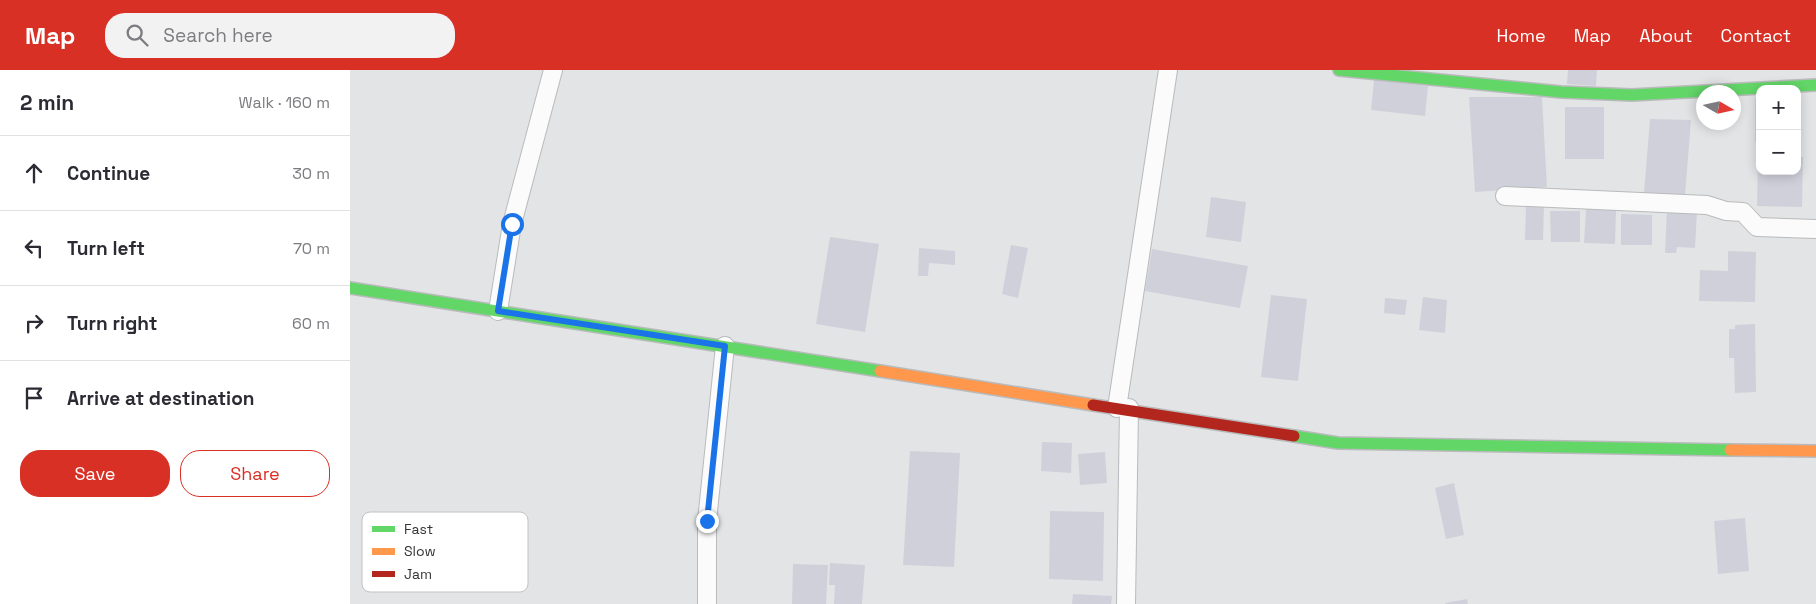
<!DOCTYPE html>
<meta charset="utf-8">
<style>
body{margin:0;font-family:"Space Grotesk",sans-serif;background:#f2f2f3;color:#2b2b33}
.controls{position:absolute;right:15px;top:15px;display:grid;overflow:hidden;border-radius:10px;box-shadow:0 2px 12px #0003}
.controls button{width:45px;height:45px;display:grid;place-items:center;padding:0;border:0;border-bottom:1px solid #e1e1e2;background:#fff;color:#2b2b33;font:25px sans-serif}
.compass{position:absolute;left:1346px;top:15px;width:45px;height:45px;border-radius:50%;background:#fff;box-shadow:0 2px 12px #0003;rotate:99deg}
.stop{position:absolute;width:15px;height:15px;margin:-11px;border:4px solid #1a73e8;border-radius:50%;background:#fff}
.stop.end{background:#1a73e8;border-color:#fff;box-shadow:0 1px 5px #0008}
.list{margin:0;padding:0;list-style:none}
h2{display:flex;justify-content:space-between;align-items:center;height:65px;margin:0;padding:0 20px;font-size:21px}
h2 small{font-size:16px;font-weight:400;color:#7c7c81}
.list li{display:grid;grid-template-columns:32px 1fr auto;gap:15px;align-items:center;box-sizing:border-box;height:75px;padding:0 20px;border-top:1px solid #e1e1e2}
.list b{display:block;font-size:19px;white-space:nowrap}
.list em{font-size:16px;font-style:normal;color:#7c7c81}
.actions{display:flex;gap:10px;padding:15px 20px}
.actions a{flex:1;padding:11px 0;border:1px solid #d93025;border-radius:20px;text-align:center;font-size:18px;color:#d93025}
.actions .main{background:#d93025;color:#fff}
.icon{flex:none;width:28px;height:28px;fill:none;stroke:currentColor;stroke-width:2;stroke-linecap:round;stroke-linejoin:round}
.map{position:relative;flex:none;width:1466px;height:534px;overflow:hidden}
header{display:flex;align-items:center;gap:30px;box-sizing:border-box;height:70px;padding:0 25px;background:#d93025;color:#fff}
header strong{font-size:24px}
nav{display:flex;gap:28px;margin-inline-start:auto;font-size:18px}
.search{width:350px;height:45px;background:#f2f2f3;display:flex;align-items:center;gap:12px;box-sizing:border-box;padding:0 18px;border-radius:20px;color:#7c7c81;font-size:19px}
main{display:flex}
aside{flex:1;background:#fff}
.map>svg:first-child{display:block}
.building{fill:#d0d0db}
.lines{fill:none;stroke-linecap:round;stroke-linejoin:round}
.street-casing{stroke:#b9babb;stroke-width:20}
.fast-casing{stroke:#b9babb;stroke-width:14}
.slow-casing{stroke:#b9babb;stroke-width:14}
.jam-casing{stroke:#b9babb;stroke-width:14}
.street{stroke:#fbfbfb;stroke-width:18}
.fast{stroke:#63d668;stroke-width:11}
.slow{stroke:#ff974d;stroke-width:11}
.jam{stroke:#b3261e;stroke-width:11}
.route{stroke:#1a73e8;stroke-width:6}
.key{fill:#fff;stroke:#c2c2c2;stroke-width:1}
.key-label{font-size:14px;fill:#333434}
</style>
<header>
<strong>Map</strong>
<div class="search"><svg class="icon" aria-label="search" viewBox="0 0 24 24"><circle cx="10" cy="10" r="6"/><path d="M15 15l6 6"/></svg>Search here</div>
<nav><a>Home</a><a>Map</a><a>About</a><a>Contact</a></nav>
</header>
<main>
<aside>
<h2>2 min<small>Walk · 160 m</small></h2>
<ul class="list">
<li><svg class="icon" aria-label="ahead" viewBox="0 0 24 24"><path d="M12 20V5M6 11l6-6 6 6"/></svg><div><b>Continue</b></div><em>30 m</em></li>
<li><svg class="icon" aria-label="left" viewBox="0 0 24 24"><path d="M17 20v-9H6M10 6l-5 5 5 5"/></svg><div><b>Turn left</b></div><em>70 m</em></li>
<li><svg class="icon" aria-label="right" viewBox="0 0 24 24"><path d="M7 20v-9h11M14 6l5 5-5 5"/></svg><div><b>Turn right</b></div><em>60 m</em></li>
<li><svg class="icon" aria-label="arrive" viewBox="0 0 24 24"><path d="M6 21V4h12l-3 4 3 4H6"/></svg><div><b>Arrive at destination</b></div></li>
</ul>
<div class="actions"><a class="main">Save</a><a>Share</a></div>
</aside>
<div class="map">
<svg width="1466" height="534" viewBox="0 0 1466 534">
<rect width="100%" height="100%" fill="#e3e4e5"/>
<g class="building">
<path d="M1218 0H1247L1246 16 1217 14Z"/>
<path d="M1024 10 1078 16 1075 46 1021 40Z"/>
<path d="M1119 27H1192L1197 117 1125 122Z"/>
<rect x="1405" y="28" width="5" height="44"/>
<rect x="1215" y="37" width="39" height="52"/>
<path d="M1300 49 1341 50 1335 125 1294 123Z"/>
<path d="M1408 87H1410V101H1447V87H1453L1452 137 1407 136Z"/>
<path d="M861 127 896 132 891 172 856 167Z"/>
<path d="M1176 135 1194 136 1193 170H1175Z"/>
<path d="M1236 139 1266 140 1265 174 1234 173Z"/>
<path d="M1317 139 1347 140 1345 178 1327 177 1326 183H1315Z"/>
<path d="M1200 141H1230V172H1201Z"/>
<path d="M1271 144 1302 145V175H1271Z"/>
<path d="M480 167 529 174 515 262 466 254Z"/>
<path d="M661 175 678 178 668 228 652 224Z"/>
<path d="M569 178 605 181V195L579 193 578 206H568Z"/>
<path d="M802 179 898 196 890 238 795 221Z"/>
<path d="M1378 181 1406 182 1405 232 1349 231 1350 200 1378 201Z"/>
<path d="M921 225 957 229 948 311 911 307Z"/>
<path d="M1073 227 1097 230 1095 263 1069 260Z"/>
<path d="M1035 228 1057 230 1055 245 1034 243Z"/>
<path d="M1405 254 1406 322 1385 323 1384 288H1379V259H1385V255Z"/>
<path d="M692 372 722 373 721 403 691 401Z"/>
<path d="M560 381 610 383 604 497 553 495Z"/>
<path d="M755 382 757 413 730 415 728 384Z"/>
<path d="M1104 413 1114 465 1096 469 1085 418Z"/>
<path d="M700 441 754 442 753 511 699 509Z"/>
<path d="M1395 448 1399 501 1368 504 1364 451Z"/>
<path d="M480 493 515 495 512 534H484L485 515H479Z"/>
<path d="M443 494 478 495 476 534H442Z"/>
<path d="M723 524 762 526 761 534H722Z"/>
<path d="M1117 529 1118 534H1096L1095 533Z"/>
</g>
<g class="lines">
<g class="street-casing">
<g id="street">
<path d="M1155 126 1357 135 1376 141 1393 142 1407 157 1466 159"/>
<path d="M148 241 162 154 203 0"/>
<path d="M767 338 818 0"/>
<path d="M357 534V451L375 276"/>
<path d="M776 534 779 338"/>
</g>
</g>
<g class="fast-casing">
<g id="fast">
<path d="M989 0 1211 22 1282 25 1466 15"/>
<path d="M0 218 530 301"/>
<path d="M944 366 988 373 1380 380"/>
</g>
</g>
<g class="slow-casing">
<g id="slow">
<path d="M530 301 743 335"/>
<path d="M1380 380 1466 381"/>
</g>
</g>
<g class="jam-casing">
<path id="jam" d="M743 335 944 366"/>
</g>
<use href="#street" class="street"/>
<use href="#fast" class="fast"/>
<use href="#slow" class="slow"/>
<use href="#jam" class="jam"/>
</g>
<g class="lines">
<path class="route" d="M162 154 148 241 375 276 357 451"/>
</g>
<rect x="12" y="442" width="166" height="80" rx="8" class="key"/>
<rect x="22" y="456" width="23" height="6" fill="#63d668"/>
<rect x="22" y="478" width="23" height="7" fill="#ff974d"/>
<rect x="22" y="501" width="23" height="6" fill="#b3261e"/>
<g class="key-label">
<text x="54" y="464">Fast</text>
<text x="54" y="486">Slow</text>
<text x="54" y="509">Jam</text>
</g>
</svg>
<div class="controls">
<button>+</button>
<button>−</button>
</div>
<svg class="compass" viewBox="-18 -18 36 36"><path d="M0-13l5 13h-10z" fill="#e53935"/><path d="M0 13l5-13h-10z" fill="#7c7c81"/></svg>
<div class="stop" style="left:162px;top:154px"></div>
<div class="stop end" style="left:357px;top:451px"></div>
</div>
</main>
